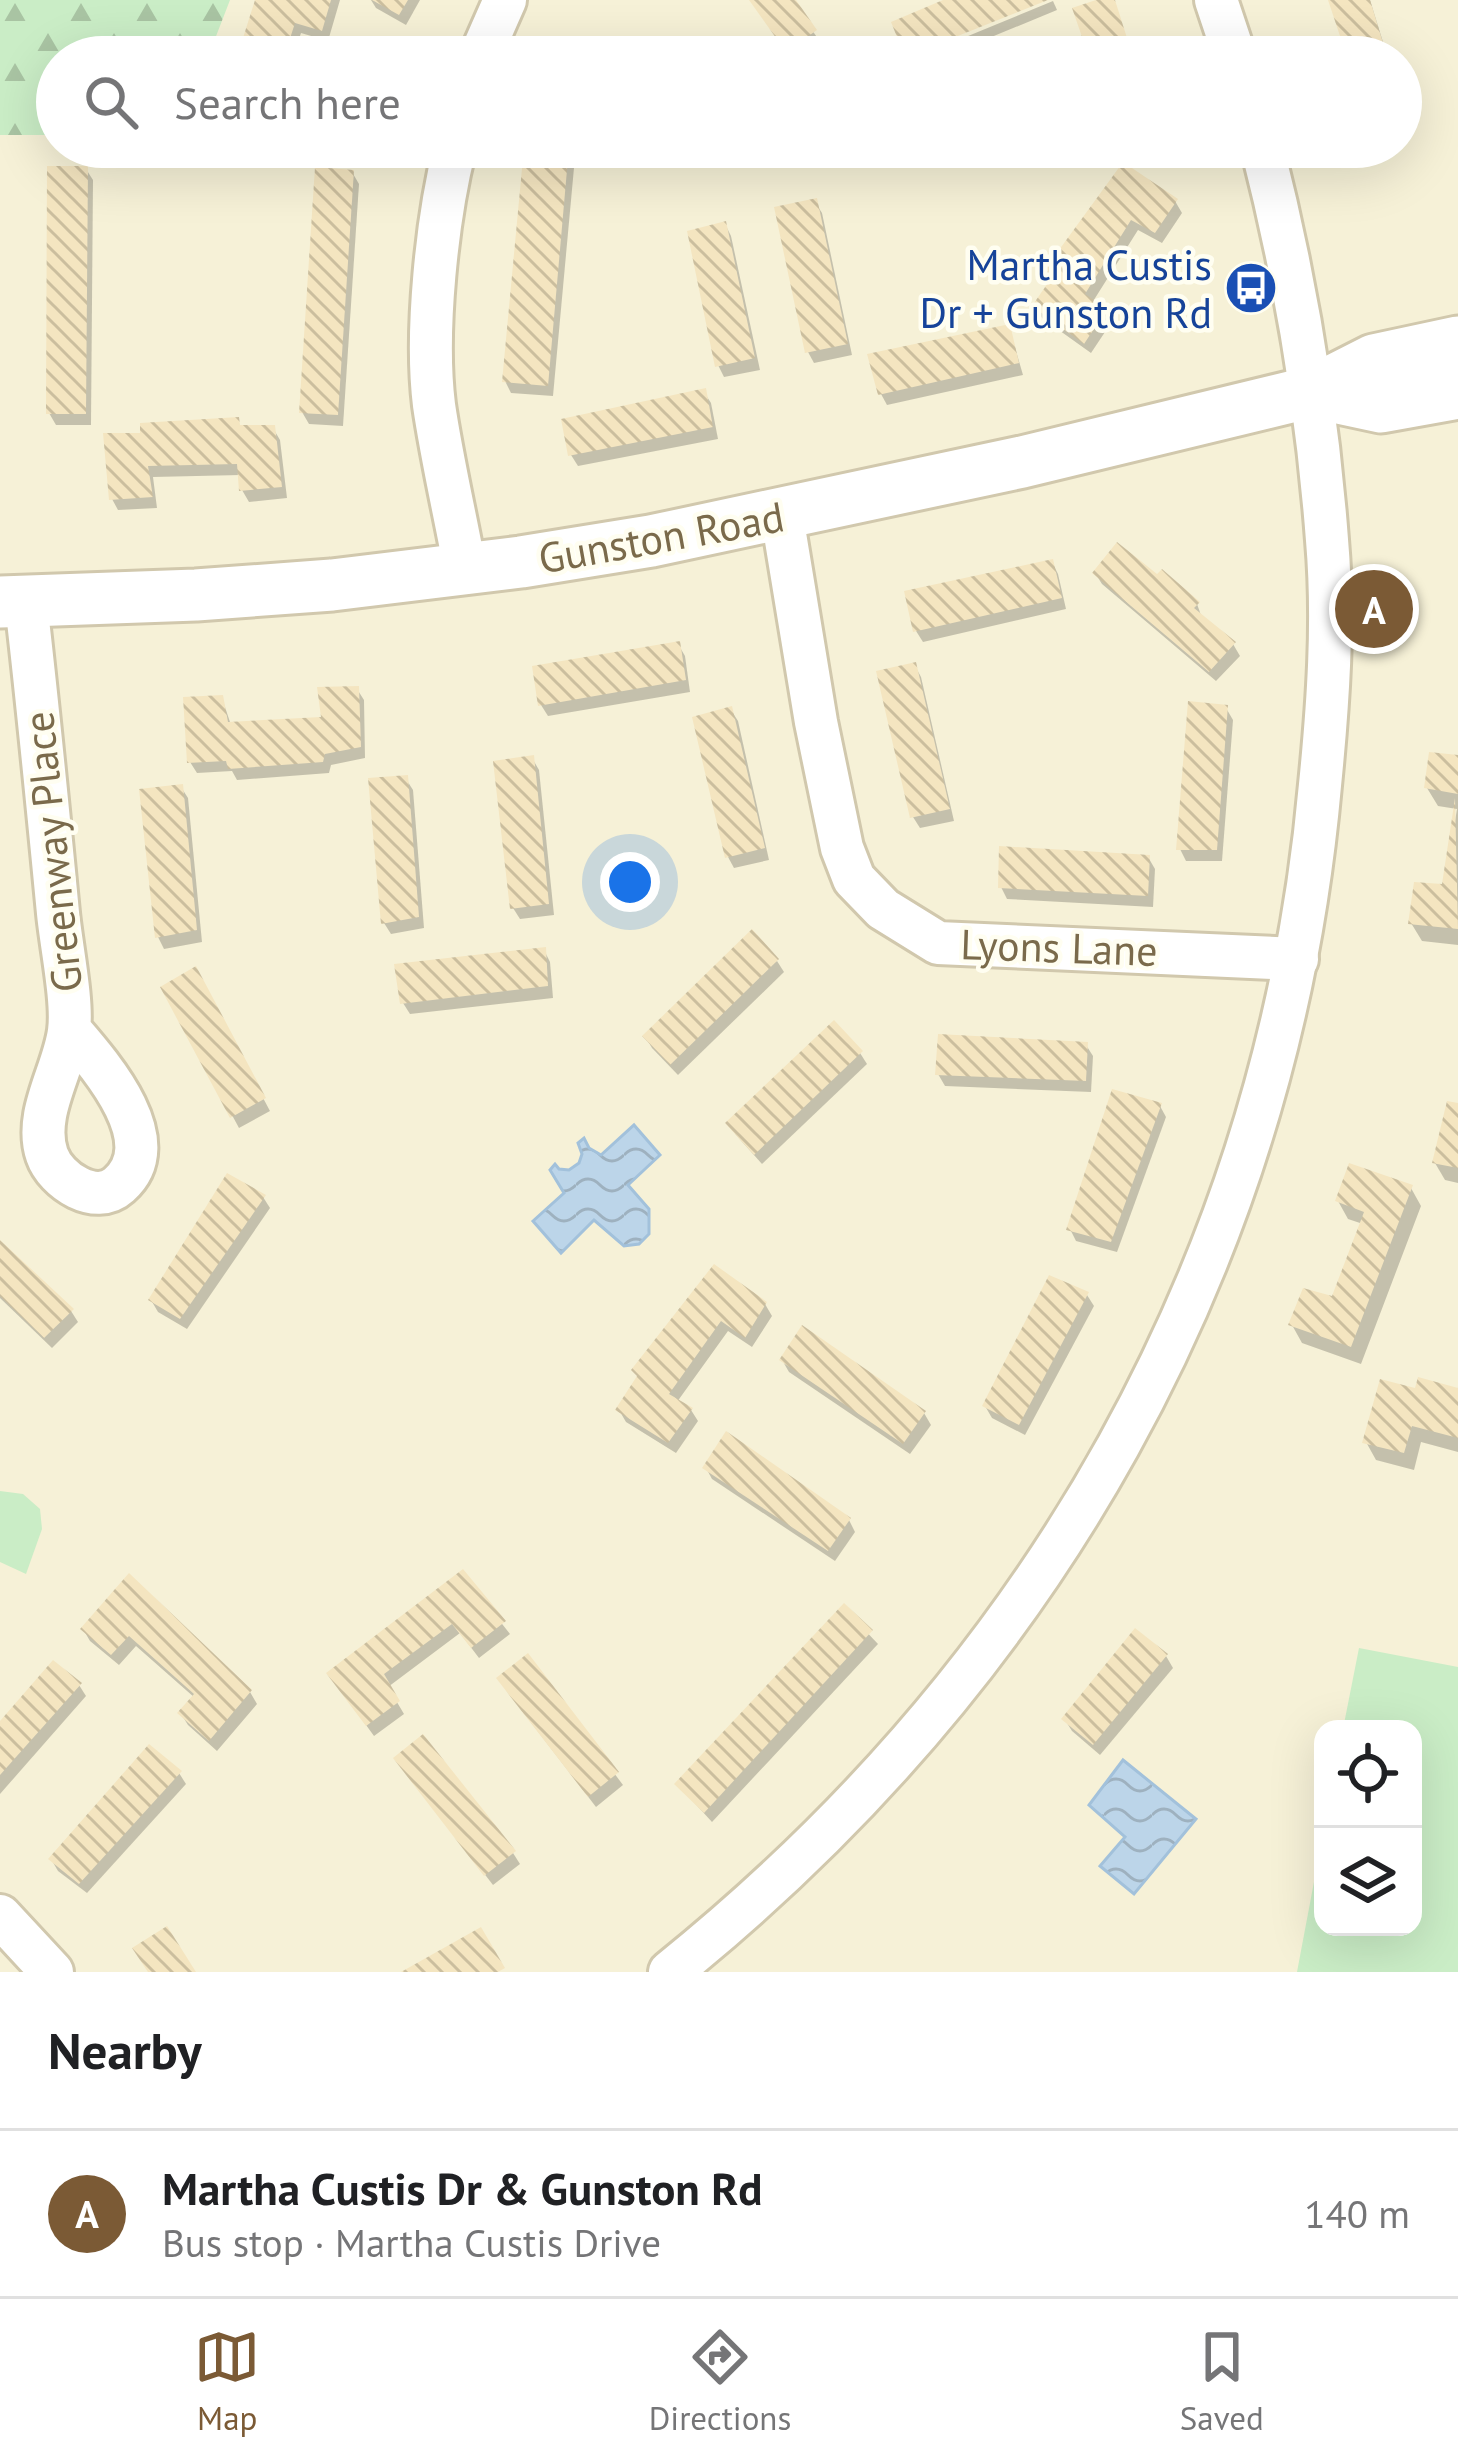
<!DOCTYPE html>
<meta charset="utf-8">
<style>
body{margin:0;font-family:"PT Sans",sans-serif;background:#f6f6f6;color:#202124}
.controls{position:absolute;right:36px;bottom:36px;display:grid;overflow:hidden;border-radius:24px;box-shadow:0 12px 48px #0002}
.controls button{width:108px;height:108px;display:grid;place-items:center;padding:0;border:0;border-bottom:3px solid #e0e0e0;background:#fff;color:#202124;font:60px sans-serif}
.you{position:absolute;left:630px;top:882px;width:42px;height:42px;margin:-30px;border:9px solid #fff;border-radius:50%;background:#1a73e8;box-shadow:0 0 0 18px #1a73e833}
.badge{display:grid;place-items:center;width:78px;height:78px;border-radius:50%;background:#7b5a35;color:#fff;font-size:39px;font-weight:700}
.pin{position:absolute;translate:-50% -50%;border:6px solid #fff;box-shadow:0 3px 12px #0006}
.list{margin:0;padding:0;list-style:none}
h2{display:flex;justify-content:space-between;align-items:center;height:156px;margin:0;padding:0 48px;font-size:51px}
h2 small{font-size:39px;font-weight:400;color:#757577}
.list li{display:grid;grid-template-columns:78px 1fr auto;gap:36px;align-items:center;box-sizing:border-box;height:168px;padding:0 48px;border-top:3px solid #e0e0e0}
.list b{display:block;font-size:45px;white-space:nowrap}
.list p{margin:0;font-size:39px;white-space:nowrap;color:#757577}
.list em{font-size:39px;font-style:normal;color:#757577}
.icon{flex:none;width:66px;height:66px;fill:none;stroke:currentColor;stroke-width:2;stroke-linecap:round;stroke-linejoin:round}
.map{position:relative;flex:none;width:1458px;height:1972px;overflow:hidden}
.search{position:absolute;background:#fff;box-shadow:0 12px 48px #0002;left:36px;right:36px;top:36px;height:132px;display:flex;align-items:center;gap:30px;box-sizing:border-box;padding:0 42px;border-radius:66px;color:#757577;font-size:45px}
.sheet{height:324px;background:#fff}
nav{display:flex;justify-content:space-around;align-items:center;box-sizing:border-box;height:168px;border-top:3px solid #e0e0e0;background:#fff;font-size:33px;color:#757577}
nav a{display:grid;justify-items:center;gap:6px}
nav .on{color:#7b5a35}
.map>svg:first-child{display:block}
.residential{fill:#f6f1d7;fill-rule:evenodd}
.forest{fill:url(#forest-firs)}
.park{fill:#caedc6}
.water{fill:url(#water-waves);stroke:#a2c1db;stroke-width:3}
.shadow{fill:#0003}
.building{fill:url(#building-back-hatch)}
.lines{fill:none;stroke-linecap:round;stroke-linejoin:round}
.minor-casing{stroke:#d1c8ad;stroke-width:48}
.tertiary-casing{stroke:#d1c8ad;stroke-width:57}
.minor{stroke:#fff;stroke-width:42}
.tertiary{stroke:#fff;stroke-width:51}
.labels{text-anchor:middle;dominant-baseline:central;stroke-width:9;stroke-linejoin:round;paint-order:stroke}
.transit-label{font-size:42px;fill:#164399;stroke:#fffef1;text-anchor:end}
.street-label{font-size:42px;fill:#7a6a4b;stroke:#fffef1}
</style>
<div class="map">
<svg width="1458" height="1972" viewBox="0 0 1458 1972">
<defs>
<pattern id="forest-firs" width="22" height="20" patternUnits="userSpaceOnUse" patternTransform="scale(3)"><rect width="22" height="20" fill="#caedc6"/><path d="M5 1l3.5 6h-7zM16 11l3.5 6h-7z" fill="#a9c4a3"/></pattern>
<pattern id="water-waves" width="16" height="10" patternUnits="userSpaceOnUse" patternTransform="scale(3)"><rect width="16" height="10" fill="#bcd5e9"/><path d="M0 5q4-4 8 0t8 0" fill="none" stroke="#9eb1bf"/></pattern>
<pattern id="building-back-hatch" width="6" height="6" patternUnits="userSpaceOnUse" patternTransform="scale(3)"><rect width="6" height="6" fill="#f4e5c0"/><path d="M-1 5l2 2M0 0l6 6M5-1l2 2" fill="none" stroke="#cbbe9e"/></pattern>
</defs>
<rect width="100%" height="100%" fill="#fdfce9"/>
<path class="residential" d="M0 0H1458V1972H0ZM57 57H1401V147H57ZM1323 1729H1413V1927H1323Z"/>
<path class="forest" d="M0 0H230L208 57H57V135H0Z"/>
<g class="park">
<path d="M0 1491 23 1494 40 1509 42 1529 26 1574 0 1562Z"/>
<path d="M1359 1648 1458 1667V1972H1297L1323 1834V1927H1413V1729H1343Z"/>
</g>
<g class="water">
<path d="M634 1125 660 1155 628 1185 649 1209V1234L639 1244 624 1246 594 1220 561 1253 533 1221 564 1193 550 1170 555 1164 559 1169 569 1170 579 1163 582 1154 578 1143 584 1138 589 1148 601 1155Z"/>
<path d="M1123 1760 1196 1819 1134 1894 1100 1866 1125 1837 1089 1805Z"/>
</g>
<g class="shadow">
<path d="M258 0H340L328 41 301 33 293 57H240Z"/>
<path d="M371 0H420L406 25 376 8Z"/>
<path d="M751 0H791L821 43 801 57H792Z"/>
<path d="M1331 0H1370L1387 55 1351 57Z"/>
<path d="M1053 1 1057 10 943 57H917Z"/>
<path d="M233 147H296L290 165Z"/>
<path d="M527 147H569L575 157 553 396 511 393 505 381Z"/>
<path d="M1122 147H1163L1164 150 1129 160Z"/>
<path d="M1123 166 1175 201 1182 213 1162 243 1138 230 1092 303 1105 311 1111 323 1091 353 1042 318 1035 306 1052 282 1046 272Z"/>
<path d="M86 169 93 180 91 425H56L49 413Z"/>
<path d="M352 172 359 184 343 426 309 424 302 412Z"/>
<path d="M815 202 822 213 852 355 814 363 808 352Z"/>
<path d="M725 224 731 236 760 370 724 377 718 365Z"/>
<path d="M1009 327 1023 375 887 405 881 394Z"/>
<path d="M704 392 711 403 718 439 578 466 571 455Z"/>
<path d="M242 428H273L280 440 287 498 249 502 242 490 241 475 153 477 157 508 118 510 112 499 107 436Z"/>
<path d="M1052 562 1058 574 1066 609 923 642 916 631Z"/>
<path d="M1095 573 1197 604 1202 618 1233 644 1240 656 1216 681 1102 584Z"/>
<path d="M678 644 685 656 690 692 548 716 541 705Z"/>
<path d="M915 666 921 677 954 821 920 828 913 817Z"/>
<path d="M357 689 364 700 365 758 331 765 329 773 237 780 232 771 197 773 190 762 222 698 231 725 324 720Z"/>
<path d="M1226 708 1233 720 1222 861H1186L1180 849Z"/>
<path d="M731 710 738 721 769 860 734 868 728 857Z"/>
<path d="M532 758 539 770 554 915 520 919 513 908Z"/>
<path d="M1458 758V945L1422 941 1411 923 1444 887 1457 809 1438 806 1427 788Z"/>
<path d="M406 779 413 790 424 928 391 934 384 923Z"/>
<path d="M181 787 188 798 202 942 164 949 158 937Z"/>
<path d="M1148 857 1155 869 1153 907 1007 899 1001 887Z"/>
<path d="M544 950 550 962 553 998 410 1014 403 1003Z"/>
<path d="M777 961 784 972 678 1075 652 1048 645 1036Z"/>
<path d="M195 970 270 1111 239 1128 164 989Z"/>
<path d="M1086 1045 1093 1056 1091 1092 945 1086 938 1074Z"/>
<path d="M860 1053 867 1064 762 1164 736 1135 729 1124Z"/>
<path d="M1160 1106 1166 1117 1117 1252 1076 1241 1070 1229Z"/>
<path d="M1458 1106V1183L1445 1180 1435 1163Z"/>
<path d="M1411 1188 1421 1206 1361 1364 1302 1343 1292 1325 1333 1299 1363 1224 1348 1219 1338 1201Z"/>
<path d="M263 1197 270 1208 187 1329 158 1312 151 1300Z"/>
<path d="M0 1244 71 1311 78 1322 52 1348 0 1298Z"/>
<path d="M715 1268 765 1304 772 1316 752 1347 728 1331 677 1402 691 1410 698 1421 676 1453 626 1422 619 1410Z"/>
<path d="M1087 1295 1094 1306 1025 1435 992 1418 985 1406Z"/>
<path d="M782 1360 924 1413 931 1425 910 1454 789 1372Z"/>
<path d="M1458 1391V1452L1421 1442 1414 1470 1376 1460 1366 1442 1417 1392Z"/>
<path d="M706 1468 849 1520 855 1532 835 1561 712 1479Z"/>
<path d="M462 1573 510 1634 479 1658 460 1633 388 1687 404 1714 374 1736 337 1685Z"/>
<path d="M129 1578 250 1692 257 1704 217 1751 188 1725 181 1714 195 1698 136 1646 119 1665 90 1641 83 1629Z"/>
<path d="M844 1608 878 1644 712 1822 678 1785Z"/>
<path d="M1166 1656 1173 1668 1100 1755 1072 1731 1065 1720Z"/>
<path d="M527 1657 623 1785 596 1807 506 1690Z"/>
<path d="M79 1685 86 1696 0 1794V1726Z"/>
<path d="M404 1770 513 1853 520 1864 493 1885Z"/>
<path d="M179 1773 186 1784 87 1893 58 1871 51 1859Z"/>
</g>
<g class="building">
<path d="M255 0H331L322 31 295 23 284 57H237Z"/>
<path d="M372 0H408L399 15Z"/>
<path d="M749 0H796L817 30 786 52Z"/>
<path d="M943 0H1048L905 57 891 22Z"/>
<path d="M1096 0H1115L1133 57H1089L1072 8Z"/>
<path d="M1328 0H1370L1383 43 1347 57Z"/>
<path d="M524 147H569L548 386 502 382Z"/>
<path d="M1123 162 1178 199 1155 233 1131 220 1085 294 1107 309 1084 344 1032 306 1052 277 1043 272Z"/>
<path d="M47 166H88L86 414H46Z"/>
<path d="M315 167 354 170 338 415 299 413Z"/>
<path d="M817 198 848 344 805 353 774 207Z"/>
<path d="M726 221 755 358 715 367 687 231Z"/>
<path d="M1010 324 1019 363 878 395 867 354Z"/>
<path d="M706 388 713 427 568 456 561 419Z"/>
<path d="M239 417 240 425H275L282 487 239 491 237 464 148 466 153 497 109 500 103 433H140V423Z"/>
<path d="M1117 542 1157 574 1162 569 1200 602 1194 608 1236 642 1209 672 1092 573Z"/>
<path d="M1053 559 1062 598 913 632 904 591Z"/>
<path d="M680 641 686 680 538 706 532 666Z"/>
<path d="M916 662 950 809 910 818 876 671Z"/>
<path d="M359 686 361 747 325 754 323 762 228 769 226 761 187 763 183 697 223 695 228 722 321 717 317 687Z"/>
<path d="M1188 701 1228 705 1217 850H1176Z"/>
<path d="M732 706 765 848 725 858 692 717Z"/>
<path d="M1429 752 1458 755V794L1424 788Z"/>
<path d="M534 755 549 904 510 909 493 761Z"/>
<path d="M408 775 419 917 381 924 368 778Z"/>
<path d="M183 784 197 930 155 938 139 789Z"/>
<path d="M1455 798 1458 929 1408 924 1414 882 1442 884Z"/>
<path d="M999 846 1150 855 1148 896 998 888Z"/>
<path d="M752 929 779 959 670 1065 642 1036Z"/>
<path d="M546 947 548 986 400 1004 394 964Z"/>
<path d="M196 966 266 1098 230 1118 160 987Z"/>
<path d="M834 1020 863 1051 754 1155 725 1123Z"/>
<path d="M938 1034 1088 1042 1086 1081 935 1075Z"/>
<path d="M1112 1089 1162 1103 1111 1242 1066 1230Z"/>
<path d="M1447 1101 1458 1103V1168L1432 1163Z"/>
<path d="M1349 1163 1413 1185 1351 1347 1288 1325 1303 1288 1332 1296 1364 1212 1335 1201Z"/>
<path d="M227 1173 266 1195 180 1319 148 1300Z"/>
<path d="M0 1240 74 1309 44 1338 0 1296Z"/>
<path d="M714 1264 767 1302 745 1338 721 1321 669 1394 693 1408 668 1443 615 1410 637 1376 631 1370Z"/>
<path d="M1049 1275 1089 1292 1019 1425 982 1406Z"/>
<path d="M802 1325 926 1411 903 1444 779 1360Z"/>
<path d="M1418 1377 1458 1388V1438L1412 1426 1404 1453 1362 1443 1380 1379 1415 1388Z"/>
<path d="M726 1431 851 1518 828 1551 702 1468Z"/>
<path d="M463 1569 506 1621 471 1648 452 1624 384 1674 400 1701 366 1726 326 1673Z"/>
<path d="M129 1573 252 1690 209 1741 177 1713 194 1694 129 1636 111 1655 80 1629Z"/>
<path d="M844 1603 873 1630 704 1813 674 1784Z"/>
<path d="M1135 1628 1168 1654 1093 1745 1061 1719Z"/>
<path d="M528 1653 619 1772 588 1797 496 1678Z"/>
<path d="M53 1660 82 1683 0 1775V1721Z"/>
<path d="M423 1734 516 1851 484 1876 393 1758Z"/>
<path d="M149 1744 182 1771 79 1884 48 1859Z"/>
<path d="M167 1926 196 1972H148L132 1948Z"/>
<path d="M481 1927 505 1968 498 1972H401Z"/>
</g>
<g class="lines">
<g class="minor-casing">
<g id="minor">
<path d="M1216 0 1235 57"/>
<path d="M480 57 505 0"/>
<path d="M455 147C437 218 425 332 434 405 442 460 455 514 465 569"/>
<path d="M782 516 816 722 842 848 854 879 883 909 938 943 1297 959"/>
<path d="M26 603C38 706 48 809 58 913 61 945 73 1001 69 1031 64 1071 33 1114 47 1155 56 1181 96 1206 119 1185 168 1142 101 1066 70 1030"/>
<path d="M0 1916 52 1972"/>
<path d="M670 1972C1042 1672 1277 1264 1320 785 1328 705 1334 621 1327 540 1317 407 1295 276 1262 147"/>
</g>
</g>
<g class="tertiary-casing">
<g id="tertiary">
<path d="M1311 392 1381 407 1458 393"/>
<path d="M0 602 196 595 332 585 521 562 651 541 1022 462 1311 392 1374 360 1458 342"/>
</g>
</g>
<use href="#minor" class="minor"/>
<use href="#tertiary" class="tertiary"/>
</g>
<defs>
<g id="bus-disc" transform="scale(2.7)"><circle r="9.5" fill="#1a4fb4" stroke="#fffef1"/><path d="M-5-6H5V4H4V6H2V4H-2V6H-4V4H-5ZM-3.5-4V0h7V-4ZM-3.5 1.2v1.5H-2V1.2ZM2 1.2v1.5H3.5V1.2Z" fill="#fff"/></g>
</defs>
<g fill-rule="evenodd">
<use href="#bus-disc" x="1251" y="288"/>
</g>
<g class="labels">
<g class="transit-label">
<text x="1212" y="264">Martha Custis<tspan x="1212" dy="48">Dr + Gunston Rd</tspan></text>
</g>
<g class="street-label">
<text transform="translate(661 537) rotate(-10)">Gunston Road</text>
<text transform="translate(52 852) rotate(-96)">Greenway Place</text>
<text transform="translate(1059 947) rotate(2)">Lyons Lane</text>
</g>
</g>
</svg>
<div class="controls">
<button><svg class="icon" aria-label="locate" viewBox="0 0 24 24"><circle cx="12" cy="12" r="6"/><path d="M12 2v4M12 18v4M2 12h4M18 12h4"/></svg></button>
<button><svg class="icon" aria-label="layers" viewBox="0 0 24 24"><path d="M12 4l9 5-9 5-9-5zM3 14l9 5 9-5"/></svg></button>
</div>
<div class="you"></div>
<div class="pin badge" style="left:1374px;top:609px">A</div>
<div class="search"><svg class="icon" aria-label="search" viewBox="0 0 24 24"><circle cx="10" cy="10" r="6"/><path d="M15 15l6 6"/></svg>Search here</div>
</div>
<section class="sheet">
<h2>Nearby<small></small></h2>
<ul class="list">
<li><span class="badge">A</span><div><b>Martha Custis Dr &amp; Gunston Rd</b><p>Bus stop · Martha Custis Drive</p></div><em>140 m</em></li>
</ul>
</section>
<nav>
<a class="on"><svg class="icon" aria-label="map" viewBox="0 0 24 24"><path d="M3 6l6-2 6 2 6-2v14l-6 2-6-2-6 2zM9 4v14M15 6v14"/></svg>Map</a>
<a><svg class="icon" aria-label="directions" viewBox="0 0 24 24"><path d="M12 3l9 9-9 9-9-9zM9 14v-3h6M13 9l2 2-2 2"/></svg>Directions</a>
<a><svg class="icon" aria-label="saved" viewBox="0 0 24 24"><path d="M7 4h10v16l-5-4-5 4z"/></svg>Saved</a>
</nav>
